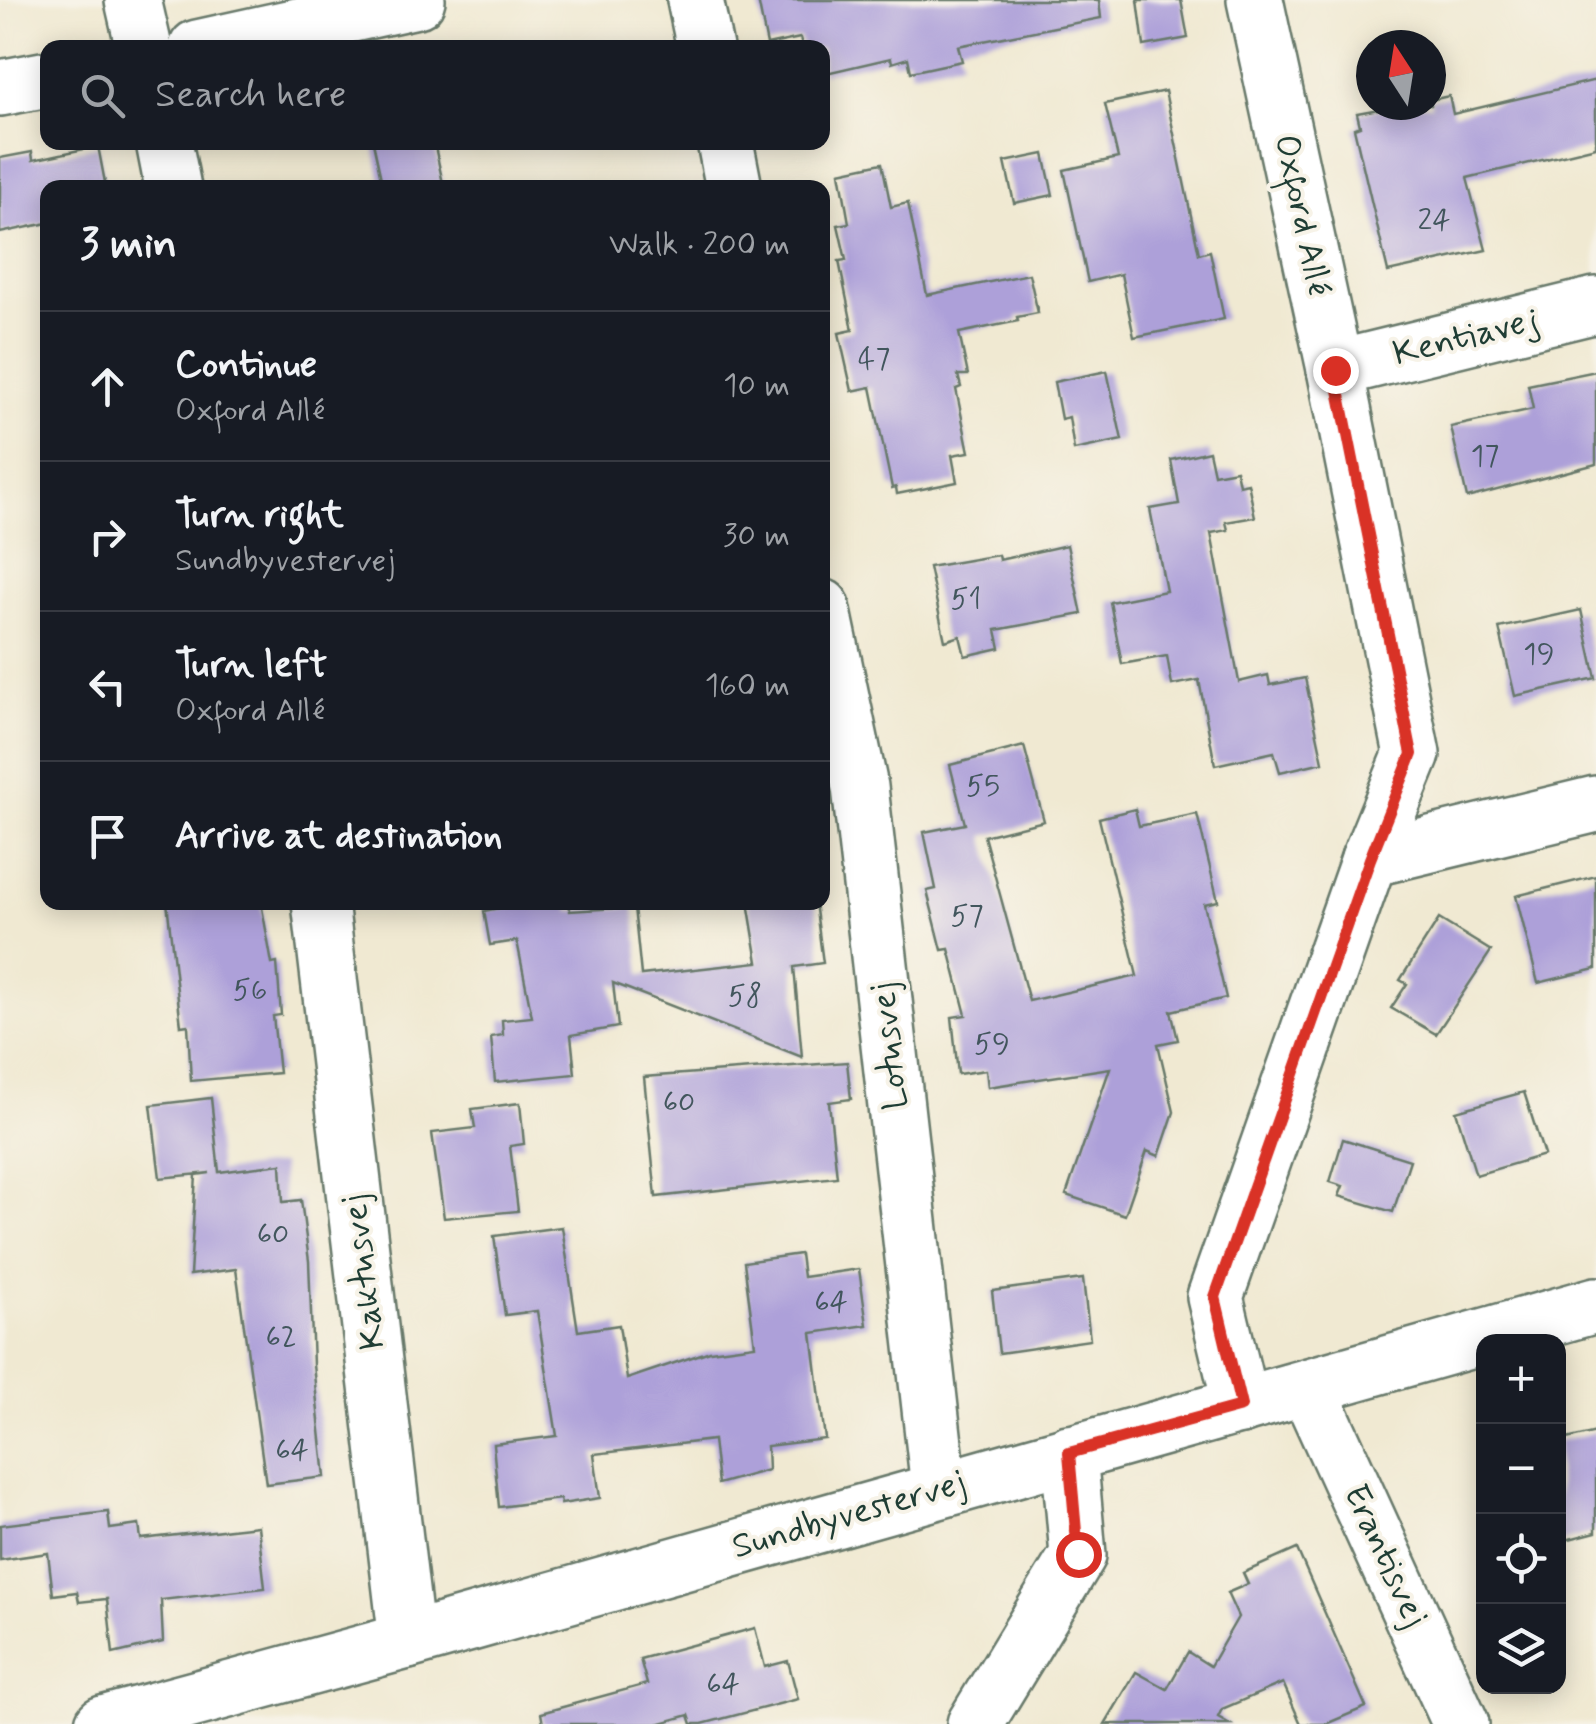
<!DOCTYPE html>
<meta charset="utf-8">
<style>
body{margin:0;font-family:Mynerve,sans-serif;background:#20242c;color:#f1f3f6}
.controls{position:absolute;right:30px;bottom:30px;display:grid;overflow:hidden;border-radius:20px;box-shadow:0 5px 25px #0003}
.controls button{width:90px;height:90px;display:grid;place-items:center;padding:0;border:0;border-bottom:2px solid #363941;background:#171b24;color:#f1f3f6;font:50px sans-serif}
.compass{position:absolute;left:1356px;top:30px;width:90px;height:90px;border-radius:50%;background:#171b24;box-shadow:0 5px 25px #0003;rotate:348deg}
.stop{position:absolute;width:30px;height:30px;margin:-22px;border:8px solid #d93025;border-radius:50%;background:#fff}
.stop.end{background:#d93025;border-color:#fff;box-shadow:0 2px 10px #0008}
.list{margin:0;padding:0;list-style:none}
h2{display:flex;justify-content:space-between;align-items:center;height:130px;margin:0;padding:0 40px;font-size:42px}
h2 small{font-size:32px;font-weight:400;color:#9ea1a6}
.list li{display:grid;grid-template-columns:65px 1fr auto;gap:30px;align-items:center;box-sizing:border-box;height:150px;padding:0 40px;border-top:2px solid #363941}
.list b{display:block;font-size:38px;white-space:nowrap}
.list p{margin:0;font-size:32px;white-space:nowrap;color:#9ea1a6}
.list em{font-size:32px;font-style:normal;color:#9ea1a6}
.icon{flex:none;width:55px;height:55px;fill:none;stroke:currentColor;stroke-width:2;stroke-linecap:round;stroke-linejoin:round}
.map{position:relative;flex:none;width:1596px;height:1724px;overflow:hidden}
.search{position:absolute;background:#171b24;box-shadow:0 5px 25px #0003;left:40px;top:40px;width:790px;height:110px;display:flex;align-items:center;gap:25px;box-sizing:border-box;padding:0 35px;border-radius:20px;color:#9ea1a6;font-size:38px}
.panel{position:absolute;background:#171b24;box-shadow:0 5px 25px #0003;left:40px;top:180px;width:790px;height:730px;border-radius:20px}
.map>svg:first-child{display:block}
.building{fill:#ada0d9}
.lines{fill:none;stroke-linecap:round;stroke-linejoin:round}
.minor-casing{stroke:#68796b;stroke-width:60}
.minor{stroke:#fff;stroke-width:55}
.route{stroke:#d93025;stroke-width:12}
.labels{text-anchor:middle;dominant-baseline:central;stroke-width:8;stroke-linejoin:round;paint-order:stroke}
.number-label{font-size:30px;fill:#42565d}
.street-label{font-size:35px;fill:#1f3d34;stroke:#f7f3e8}
</style>
<div class="map">
<svg width="1596" height="1724" viewBox="0 0 1596 1724">
<rect width="100%" height="100%" fill="#f7f3e8"/>
<filter id="ink" filterUnits="userSpaceOnUse"><feTurbulence type="fractalNoise" baseFrequency=".01" numOctaves="2"/><feDisplacementMap in="SourceGraphic" scale="20" xChannelSelector="R" yChannelSelector="G"/><feConvolveMatrix kernelMatrix="1 2 1 2 8 2 1 2 1" color-interpolation-filters="sRGB"/></filter>
<filter id="wash" filterUnits="userSpaceOnUse"><feTurbulence type="fractalNoise" baseFrequency=".0048" numOctaves="4" result="noise"/><feDisplacementMap in="SourceGraphic" scale="40" xChannelSelector="R" yChannelSelector="G"/><feGaussianBlur stdDeviation="2.25" result="paint"/><feColorMatrix in="noise" values="0 0 0 0 0 0 0 0 0 0 0 0 0 0 0 0 0 1.4 0 .05"/><feComposite in="paint" operator="in"/></filter>
<g filter="url(#wash)">
<rect width="100%" height="100%" fill="#f0e9d2"/>
<g id="blocks">
<g class="building">
<path d="M758 0H1099L1101 18 958 46 962 61 911 72 908 58 892 63 891 58 822 74V48H803L800 38 767 45Z"/>
<path d="M1138 0H1181L1188 38 1144 46Z"/>
<path d="M1596 80V147L1467 178 1486 250 1388 272 1354 128 1360 126 1357 113 1401 105H1431V100L1449 96 1453 114Z"/>
<path d="M1165 91 1199 254 1210 251 1224 319 1134 337 1121 274 1088 282 1064 170 1118 158 1105 104Z"/>
<path d="M373 142H434L444 188H383Z"/>
<path d="M98 146 106 188H48V223L0 233V158L32 152 33 160Z"/>
<path d="M1044 154 1053 195 1014 203 1005 162Z"/>
<path d="M882 163 891 207 908 203 927 295 1029 274 1038 313 1017 317 1018 321 959 333 968 375H958L961 387 956 389 969 452 952 455 957 482 897 494 896 487 892 488 871 387 852 391 839 333 853 330 839 261 846 260 838 225 849 223 840 172Z"/>
<path d="M1107 371 1122 440 1074 450 1069 417 1061 419 1054 382Z"/>
<path d="M1596 371V464L1467 498 1451 427 1533 409 1528 385Z"/>
<path d="M1209 451 1214 474 1236 470 1239 485 1248 483 1255 517 1226 522 1228 530 1211 533 1239 682 1268 675 1270 685 1305 678 1323 762 1280 772 1274 752 1215 765 1199 680 1172 685 1167 656 1122 664 1110 602 1166 591 1150 509 1179 504 1171 460Z"/>
<path d="M1067 545 1082 614 996 630 1000 648 965 656 960 636 945 641 929 567 998 555 999 560Z"/>
<path d="M1581 610 1596 678 1515 696 1499 628Z"/>
<path d="M1024 746 1044 821 984 836 1029 1001 1137 976 1099 818 1135 809 1139 826 1197 814 1218 901 1204 904 1226 998 1171 1011 1178 1040 1158 1044 1174 1112 1159 1156 1147 1151 1125 1215 1066 1195 1110 1068 988 1087 986 1070 958 1074 952 1017 966 1015 949 949 942 950 927 891 936 889 924 832 965 824 950 765Z"/>
<path d="M1596 876V969L1538 983 1516 896Z"/>
<path d="M167 902H261L272 964 277 963 281 1015 273 1016 279 1073 191 1081 188 1025 181 1026Z"/>
<path d="M530 902H569L570 911 634 907 641 975 758 962 748 902H815L823 963 794 967 802 1057 613 983 618 1027 571 1035 575 1074 495 1082 491 1037 503 1035 502 1020 532 1017 517 941 490 945 484 911Z"/>
<path d="M1439 919 1491 951 1436 1034 1391 1008 1407 984 1400 980Z"/>
<path d="M847 1062 851 1099 829 1102 837 1177 656 1197 644 1077Z"/>
<path d="M1524 1092 1544 1155 1476 1175 1456 1111Z"/>
<path d="M211 1098 219 1172 281 1164 283 1202 301 1200 309 1261 313 1365 325 1477 266 1484 236 1269 190 1275 196 1175 210 1173 160 1178 151 1105Z"/>
<path d="M520 1103 524 1144 510 1146 518 1211 444 1218 432 1133 475 1128 472 1109Z"/>
<path d="M1343 1139 1410 1160 1393 1212 1339 1196 1343 1186 1330 1182Z"/>
<path d="M562 1227 578 1331 619 1325 627 1379 710 1351 755 1345 744 1262 800 1254 803 1277 859 1269 867 1325 812 1333 825 1439 767 1446 768 1470 718 1484 713 1440 594 1454 600 1498 561 1504 560 1499 499 1507 493 1444 557 1436 537 1311 505 1315 494 1236Z"/>
<path d="M1083 1279 1090 1340 999 1353 992 1291Z"/>
<path d="M1596 1432V1532L1558 1542V1441Z"/>
<path d="M108 1512 110 1529 139 1525 141 1539 258 1526 265 1588 161 1600 163 1642 113 1654 107 1599 79 1602 77 1592 53 1595 48 1553 0 1560V1525Z"/>
<path d="M1297 1549 1366 1707 1326 1724H1301L1283 1683 1222 1709 1218 1717 1230 1724H1105L1136 1672 1167 1689 1188 1652 1210 1666 1238 1617 1227 1593 1248 1584 1243 1573Z"/>
<path d="M755 1628 765 1667 788 1661 798 1699 702 1724H692L689 1715 657 1724H543L541 1713 647 1684 640 1659Z"/>
</g>
</g>
</g>
<g filter="url(#ink)">
<use href="#blocks" fill-opacity="0" stroke="#68796b" stroke-width="2.5"/>
<g class="lines">
<g class="minor-casing">
<g id="minor">
<path d="M133 0 144 48"/>
<path d="M695 0 705 48"/>
<path d="M197 48 417 0"/>
<path d="M0 88 48 79"/>
<path d="M164 142 173 188"/>
<path d="M725 142 734 188"/>
<path d="M1335 369 1596 305"/>
<path d="M822 607 860 787 939 1488"/>
<path d="M1369 859 1596 804"/>
<path d="M320 902 407 1641"/>
<path d="M1308 1388 1461 1724"/>
<path d="M1241 1406 1215 1297 1369 859 1412 754 1335 369 1255 0"/>
<path d="M103 1724 407 1641 1596 1305"/>
<path d="M975 1724 1078 1555 1069 1453"/>
</g>
</g>
<use href="#minor" class="minor"/>
</g>
</g>
<g class="lines" filter="url(#ink)">
<path class="route" d="M1078 1554 1069 1453 1241 1406 1215 1297 1370 859 1412 754 1335 370"/>
</g>
<g class="labels">
<g class="number-label">
<text x="1434" y="220">24</text>
<text x="874" y="359">47</text>
<text x="1485" y="456">17</text>
<text x="966" y="599">51</text>
<text x="1539" y="654">19</text>
<text x="983" y="786">55</text>
<text x="967" y="916">57</text>
<text x="250" y="990">56</text>
<text x="745" y="996">58</text>
<text x="992" y="1044">59</text>
<text x="679" y="1102">60</text>
<text x="273" y="1234">60</text>
<text x="831" y="1302">64</text>
<text x="281" y="1337">62</text>
<text x="292" y="1450">64</text>
<text x="723" y="1684">64</text>
</g>
<g class="street-label">
<text transform="translate(1302 215) rotate(78)">Oxford Allé</text>
<text transform="translate(1466 337) rotate(-14)">Kentiavej</text>
<text transform="translate(890 1046) rotate(-96)">Lotusvej</text>
<text transform="translate(364 1272) rotate(-97)">Kaktusvej</text>
<text transform="translate(849 1515) rotate(-16)">Sundbyvestervej</text>
<text transform="translate(1385 1556) rotate(65)">Erantisvej</text>
</g>
</g>
</svg>
<div class="controls">
<button>+</button>
<button>−</button>
<button><svg class="icon" aria-label="locate" viewBox="0 0 24 24"><circle cx="12" cy="12" r="6"/><path d="M12 2v4M12 18v4M2 12h4M18 12h4"/></svg></button>
<button><svg class="icon" aria-label="layers" viewBox="0 0 24 24"><path d="M12 4l9 5-9 5-9-5zM3 14l9 5 9-5"/></svg></button>
</div>
<svg class="compass" viewBox="-18 -18 36 36"><path d="M0-13l5 13h-10z" fill="#e53935"/><path d="M0 13l5-13h-10z" fill="#9ea1a6"/></svg>
<div class="stop" style="left:1078px;top:1554px"></div>
<div class="stop end" style="left:1335px;top:370px"></div>
<div class="search"><svg class="icon" aria-label="search" viewBox="0 0 24 24"><circle cx="10" cy="10" r="6"/><path d="M15 15l6 6"/></svg>Search here</div>
<section class="panel">
<h2>3 min<small>Walk · 200 m</small></h2>
<ul class="list">
<li><svg class="icon" aria-label="ahead" viewBox="0 0 24 24"><path d="M12 20V5M6 11l6-6 6 6"/></svg><div><b>Continue</b><p>Oxford Allé</p></div><em>10 m</em></li>
<li><svg class="icon" aria-label="right" viewBox="0 0 24 24"><path d="M7 20v-9h11M14 6l5 5-5 5"/></svg><div><b>Turn right</b><p>Sundbyvestervej</p></div><em>30 m</em></li>
<li><svg class="icon" aria-label="left" viewBox="0 0 24 24"><path d="M17 20v-9H6M10 6l-5 5 5 5"/></svg><div><b>Turn left</b><p>Oxford Allé</p></div><em>160 m</em></li>
<li><svg class="icon" aria-label="arrive" viewBox="0 0 24 24"><path d="M6 21V4h12l-3 4 3 4H6"/></svg><div><b>Arrive at destination</b></div></li>
</ul>
</section>
</div>
